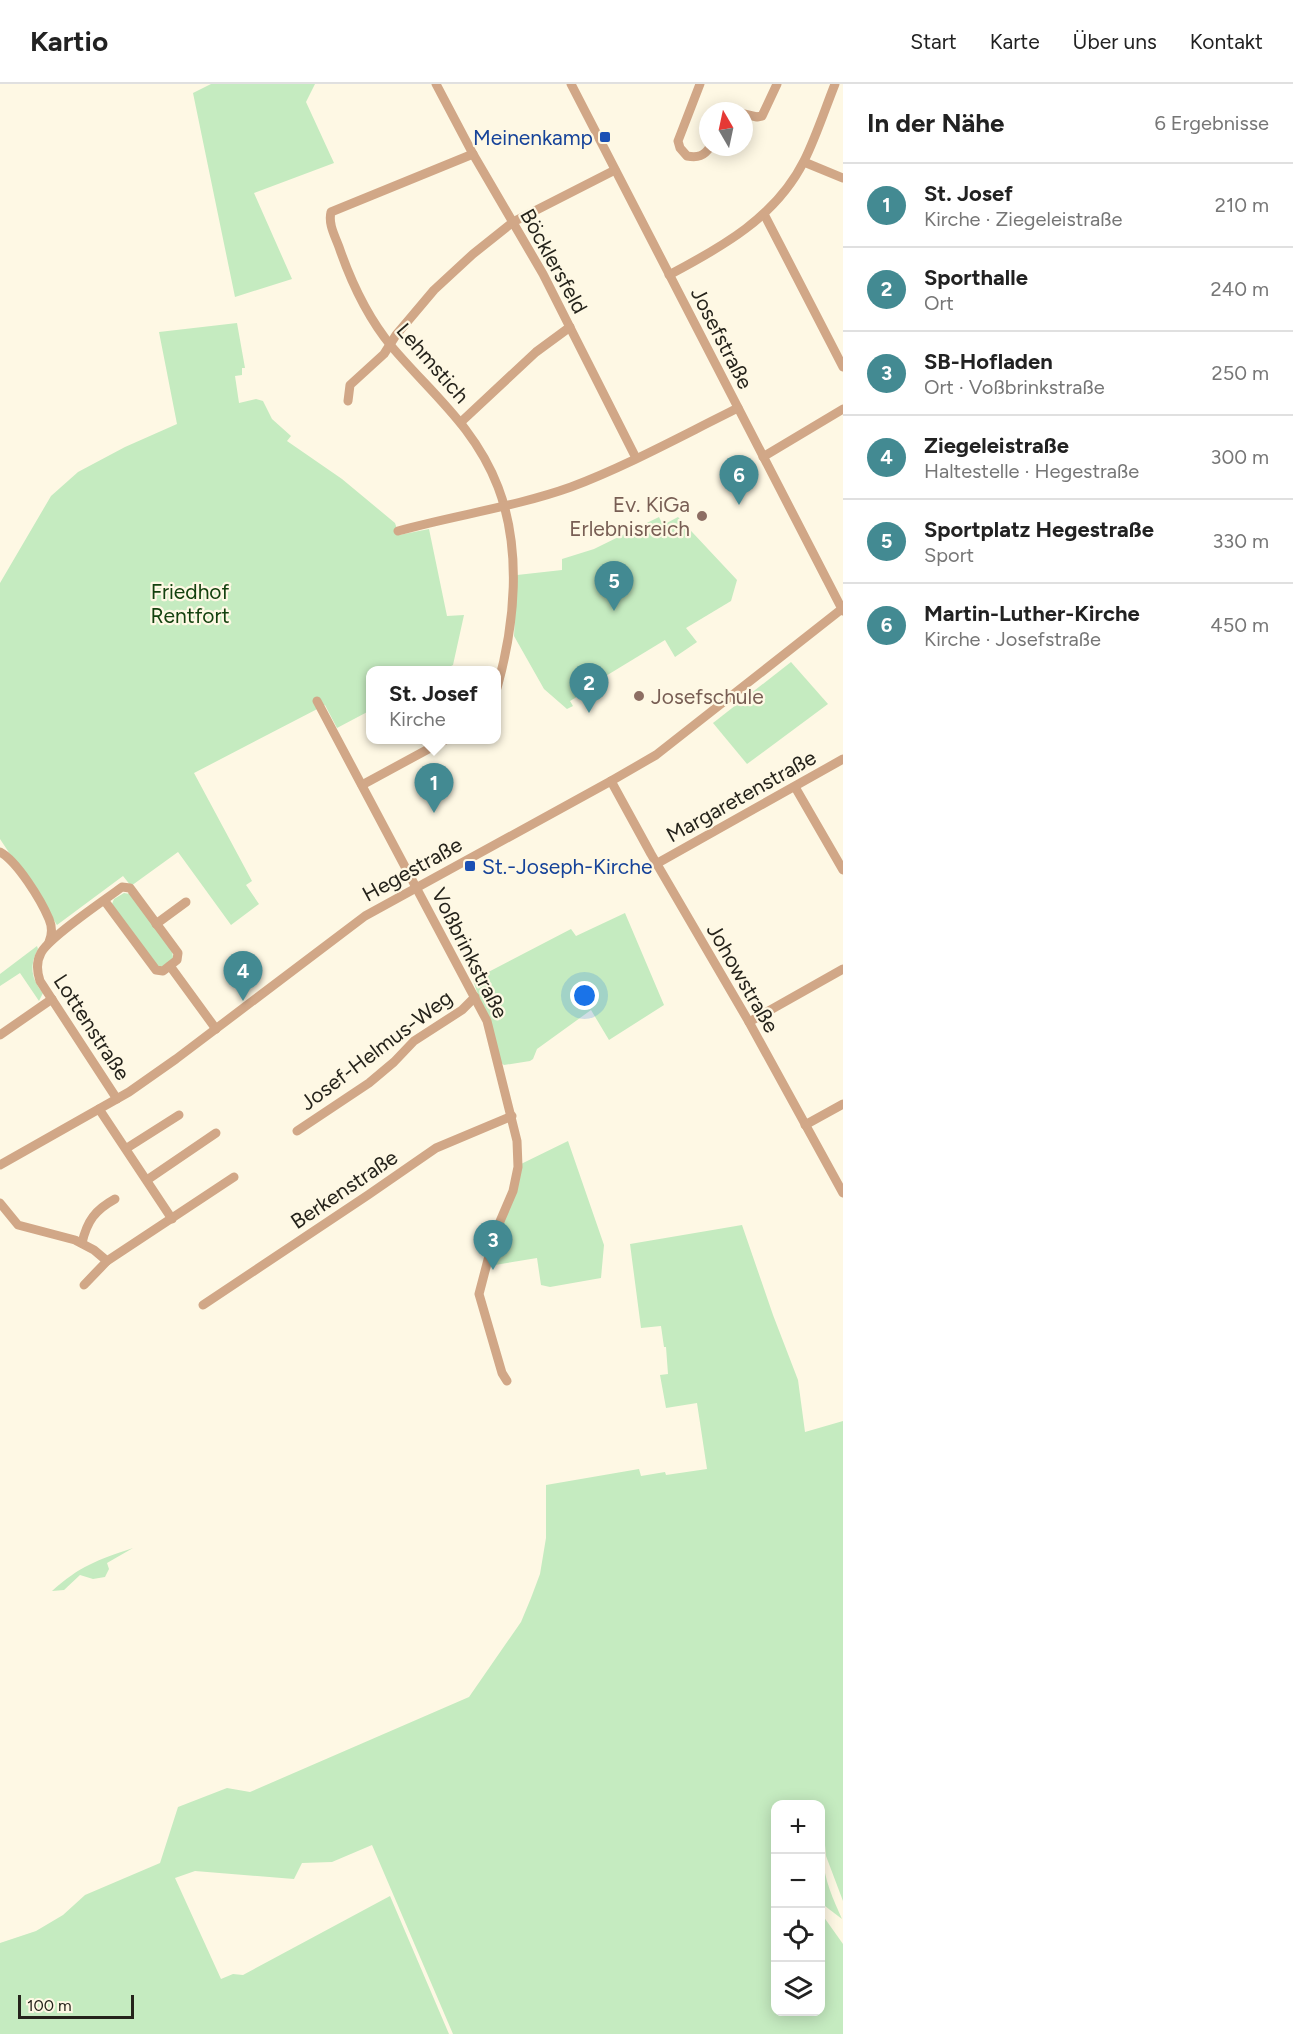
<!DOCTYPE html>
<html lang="de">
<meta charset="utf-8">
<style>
body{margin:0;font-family:Figtree,sans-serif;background:#f6f6f6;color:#222}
.controls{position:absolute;right:18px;bottom:18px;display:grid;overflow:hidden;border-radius:12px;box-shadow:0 3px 15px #0003}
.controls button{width:54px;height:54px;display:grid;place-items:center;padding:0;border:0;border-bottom:2px solid #e0e0e0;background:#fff;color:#222;font:30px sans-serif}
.compass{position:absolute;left:699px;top:18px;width:54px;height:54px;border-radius:50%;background:#fff;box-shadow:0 3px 15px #0003;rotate:351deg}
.scale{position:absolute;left:18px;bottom:15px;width:116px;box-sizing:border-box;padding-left:6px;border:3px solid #25231b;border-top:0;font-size:16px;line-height:21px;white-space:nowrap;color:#25231b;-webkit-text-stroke:4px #fef8e4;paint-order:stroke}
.you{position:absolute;left:585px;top:912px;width:21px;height:21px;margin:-15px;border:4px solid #fff;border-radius:50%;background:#1a73e8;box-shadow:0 0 0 9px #1a73e833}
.badge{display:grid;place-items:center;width:39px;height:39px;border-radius:50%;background:#438a92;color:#fff;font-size:20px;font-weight:700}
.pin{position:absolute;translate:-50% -50px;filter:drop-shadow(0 2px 3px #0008)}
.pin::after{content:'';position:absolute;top:32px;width:21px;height:18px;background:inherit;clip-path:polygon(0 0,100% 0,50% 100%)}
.popup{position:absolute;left:366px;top:582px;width:135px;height:78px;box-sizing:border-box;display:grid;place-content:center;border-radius:12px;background:#fff;filter:drop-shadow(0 2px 4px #0005);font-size:20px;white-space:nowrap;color:#767676}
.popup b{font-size:22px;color:#222}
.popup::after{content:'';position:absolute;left:50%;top:100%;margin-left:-12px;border:12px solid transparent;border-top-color:#fff}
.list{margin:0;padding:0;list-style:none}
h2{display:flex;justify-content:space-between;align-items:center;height:78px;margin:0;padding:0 24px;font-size:26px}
h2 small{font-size:20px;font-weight:400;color:#767676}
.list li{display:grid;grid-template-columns:39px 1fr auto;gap:18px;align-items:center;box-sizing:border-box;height:84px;padding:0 24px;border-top:2px solid #e0e0e0}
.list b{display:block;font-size:22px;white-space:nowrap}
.list p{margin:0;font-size:20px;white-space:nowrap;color:#767676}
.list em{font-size:20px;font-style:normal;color:#767676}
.icon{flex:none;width:33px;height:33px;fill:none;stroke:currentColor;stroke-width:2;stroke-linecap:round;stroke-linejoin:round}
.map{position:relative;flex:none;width:843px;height:1950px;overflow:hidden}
header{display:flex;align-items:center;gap:36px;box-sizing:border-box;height:84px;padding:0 30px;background:#fff;border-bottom:2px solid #e0e0e0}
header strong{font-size:28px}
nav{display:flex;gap:33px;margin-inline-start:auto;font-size:21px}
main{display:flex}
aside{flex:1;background:#fff}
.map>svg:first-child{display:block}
.green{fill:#c5ebc0}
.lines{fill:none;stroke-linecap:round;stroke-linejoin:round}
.minor{stroke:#d1a787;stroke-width:9}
.transit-dot{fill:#1a4fb4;stroke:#fef8e4;stroke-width:2}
.education-dot{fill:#8d6e63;stroke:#fef8e4;stroke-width:2}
.labels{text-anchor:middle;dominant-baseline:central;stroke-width:4.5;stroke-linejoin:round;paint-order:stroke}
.transit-label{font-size:21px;fill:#164399;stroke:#fef8e4;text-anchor:end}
.street-label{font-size:21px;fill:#25231b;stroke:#fef8e4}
.education-label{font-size:21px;fill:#785e54;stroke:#fef8e4;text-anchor:end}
.park-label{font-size:21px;fill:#13410e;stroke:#fef8e4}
</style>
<header>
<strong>Kartio</strong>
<nav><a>Start</a><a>Karte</a><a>Über uns</a><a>Kontakt</a></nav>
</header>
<main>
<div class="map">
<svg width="843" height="1950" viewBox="0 0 843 1950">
<rect width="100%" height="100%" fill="#fef8e4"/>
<g class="green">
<path d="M211 0H315L306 18 334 79 254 109 292 195 235 213 193 9Z"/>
<path d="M237 239 245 284H242V291L235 292 239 319 256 315 263 317 272 335 291 352 287 357 342 395 395 439 399 451 429 445 447 532 464 531 453 581 443 586H371V626L337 644 325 621 194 689 252 797 246 801 259 820 231 841 178 768 131 802 123 792 57 841 0 755V499L51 412 78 388 125 363 177 340 159 248Z"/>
<path d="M659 433 663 441 678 433 737 496 731 517 686 544 697 558 675 573 665 556 591 601 592 604 570 617 573 622 567 625 544 605 514 552 517 491 562 486V475L594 465Z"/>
<path d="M791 578 828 620 747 680 713 639Z"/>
<path d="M124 809 130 810 172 866 173 874 162 883 157 882 112 820 114 815Z"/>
<path d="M625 829 664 921 609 956 591 926 537 965 533 975 530 977 504 981 500 978 473 896 571 845 576 852Z"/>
<path d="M37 862 38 865C29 881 31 895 43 909L39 917 20 889 0 902V890Z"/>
<path d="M568 1057 604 1161 601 1194 550 1203 541 1201 537 1174 489 1182 521 1080Z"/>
<path d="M742 1141 773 1231 798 1296 805 1348 843 1337V1817L826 1772 825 1761C819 1786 832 1812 842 1835L821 1819 820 1720H776V1928H820L821 1829 843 1860V1950H453L372 1761 332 1778 302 1779 294 1795 195 1787 175 1794 221 1895 233 1890 243 1891 390 1812 449 1950H0V1859L36 1847 63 1831 85 1811 160 1779 178 1723 227 1704 250 1708 469 1613 521 1538 531 1514 540 1490 546 1454V1401L639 1385 641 1392 665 1388 666 1391 707 1385 697 1319 666 1324 660 1291 668 1290 666 1263H664L661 1242 641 1244 630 1160Z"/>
<path d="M133 1464 107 1479 109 1485 105 1493 93 1495 80 1491 64 1506 52 1507C80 1482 97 1476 133 1464Z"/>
</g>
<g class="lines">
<g class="minor">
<path d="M436 0 473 70 543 190 636 374"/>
<path d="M571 0 843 527"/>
<path d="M700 0 678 57 680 64 687 72C698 74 704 72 710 63"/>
<path d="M744 30 757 33 762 32 777 0"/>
<path d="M473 70 331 128C328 140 335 152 339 163 351 198 368 234 392 263 432 310 475 343 498 403 522 466 515 540 497 604"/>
<path d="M804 78 843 94"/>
<path d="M764 130 843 283"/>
<path d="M669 191C722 163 776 133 804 77 816 53 825 25 835 0"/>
<path d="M348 317 350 301 384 270 396 251 434 206 473 170 513 138 615 86"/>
<path d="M461 338 536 268 570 243"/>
<path d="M763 373 843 325"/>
<path d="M398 447C455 431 515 423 571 403 629 381 683 351 738 324"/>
<path d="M317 617 487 937 517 1057 518 1083 513 1107 495 1149 479 1210 502 1289 507 1297"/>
<path d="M611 697 651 770 749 938 843 1109"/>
<path d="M362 701 445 656"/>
<path d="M795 703 843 786"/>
<path d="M0 768C17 777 41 816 49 835 52 842 52 851 49 858"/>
<path d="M656 780 843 675"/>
<path d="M104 816 156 886 163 887 177 876 178 869 130 804 122 803C105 816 49 853 41 869 36 878 37 888 40 897L117 1015"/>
<path d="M156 840 186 818"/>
<path d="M170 882 216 945"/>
<path d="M749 938 843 885"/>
<path d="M0 951 52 915"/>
<path d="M99 1025 172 1135"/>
<path d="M805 1041 843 1020"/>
<path d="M297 1047 369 999 394 978 414 957 462 926 475 913"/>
<path d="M127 1064 179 1031"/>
<path d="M0 1081 129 1008 176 975 365 832 611 697 656 671 843 524"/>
<path d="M147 1096 216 1049"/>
<path d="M0 1119 18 1141 75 1156 94 1166 107 1177 234 1093"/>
<path d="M82 1159C87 1137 95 1126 115 1115"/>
<path d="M84 1201 107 1177"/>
<path d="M203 1221 368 1111 436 1064 512 1032"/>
</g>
</g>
<g class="transit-dot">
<rect x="599" y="47" width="12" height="12" rx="3"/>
<rect x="464" y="776" width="12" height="12" rx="3"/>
</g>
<g class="education-dot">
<circle cx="702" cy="432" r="6"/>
<circle cx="639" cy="612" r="6"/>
</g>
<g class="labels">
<g class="transit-label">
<text x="593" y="53">Meinenkamp</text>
<text x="482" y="782" text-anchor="start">St.-Joseph-Kirche</text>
</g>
<g class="street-label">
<text transform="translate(554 177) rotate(61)">Böcklersfeld</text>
<text transform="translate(722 254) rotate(63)">Josefstraße</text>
<text transform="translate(433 279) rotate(49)">Lehmstich</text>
<text transform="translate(741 712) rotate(-29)">Margaretenstraße</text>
<text transform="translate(412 785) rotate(-29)">Hegestraße</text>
<text transform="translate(470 869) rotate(63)">Voßbrinkstraße</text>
<text transform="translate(743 894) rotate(60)">Johowstraße</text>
<text transform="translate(92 943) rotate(57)">Lottenstraße</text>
<text transform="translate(376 966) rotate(-37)">Josef-Helmus-Weg</text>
<text transform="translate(344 1105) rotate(-34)">Berkenstraße</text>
</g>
<g class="education-label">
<text x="690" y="420">Ev. KiGa<tspan x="690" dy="24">Erlebnisreich</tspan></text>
<text x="651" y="612" text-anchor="start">Josefschule</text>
</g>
<g class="park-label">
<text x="190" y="507">Friedhof<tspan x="190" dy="24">Rentfort</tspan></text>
</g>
</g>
</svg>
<div class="controls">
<button>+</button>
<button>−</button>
<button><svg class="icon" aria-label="locate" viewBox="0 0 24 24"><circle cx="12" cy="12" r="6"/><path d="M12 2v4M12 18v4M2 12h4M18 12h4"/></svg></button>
<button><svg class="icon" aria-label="layers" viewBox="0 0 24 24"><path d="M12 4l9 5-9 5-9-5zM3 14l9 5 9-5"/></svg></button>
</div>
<svg class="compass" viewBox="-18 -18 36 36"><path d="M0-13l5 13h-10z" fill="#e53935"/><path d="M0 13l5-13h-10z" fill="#767676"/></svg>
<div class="scale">100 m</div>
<div class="you"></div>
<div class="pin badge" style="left:434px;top:729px">1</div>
<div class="popup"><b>St. Josef</b>Kirche</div>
<div class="pin badge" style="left:589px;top:629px">2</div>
<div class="pin badge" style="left:493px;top:1186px">3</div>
<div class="pin badge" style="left:243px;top:917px">4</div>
<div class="pin badge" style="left:614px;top:527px">5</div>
<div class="pin badge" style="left:739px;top:421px">6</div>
</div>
<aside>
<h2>In der Nähe<small>6 Ergebnisse</small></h2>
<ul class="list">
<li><span class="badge">1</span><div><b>St. Josef</b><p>Kirche · Ziegeleistraße</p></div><em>210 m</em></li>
<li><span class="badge">2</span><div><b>Sporthalle</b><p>Ort</p></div><em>240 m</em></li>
<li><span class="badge">3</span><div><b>SB-Hofladen</b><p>Ort · Voßbrinkstraße</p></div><em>250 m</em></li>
<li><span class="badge">4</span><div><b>Ziegeleistraße</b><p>Haltestelle · Hegestraße</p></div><em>300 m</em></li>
<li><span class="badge">5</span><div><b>Sportplatz Hegestraße</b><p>Sport</p></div><em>330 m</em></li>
<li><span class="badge">6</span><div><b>Martin-Luther-Kirche</b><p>Kirche · Josefstraße</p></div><em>450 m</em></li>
</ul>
</aside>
</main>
